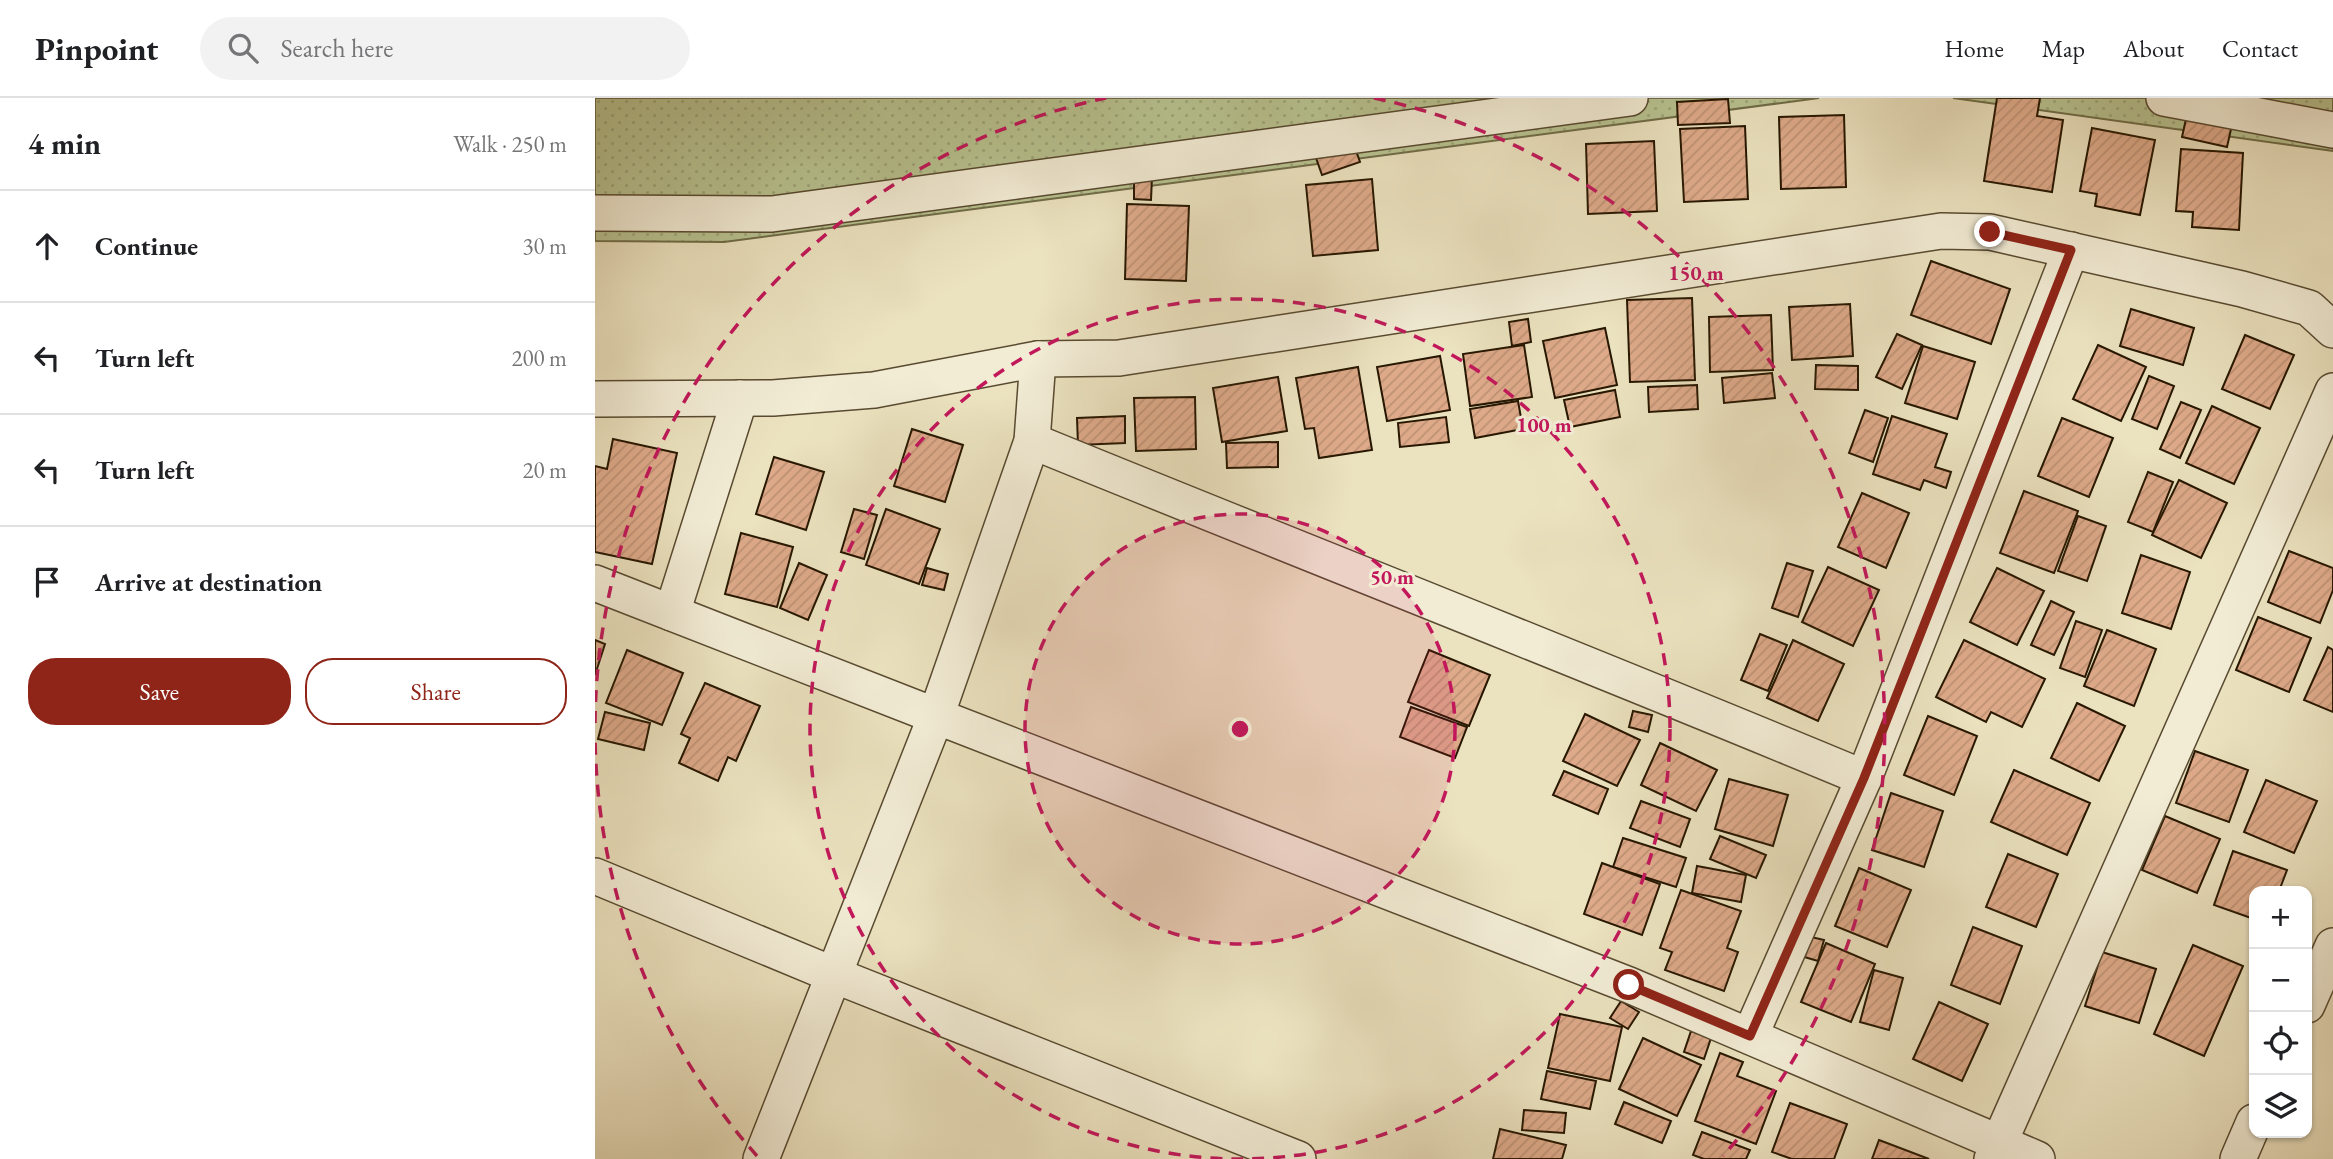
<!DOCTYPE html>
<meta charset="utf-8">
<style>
body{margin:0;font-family:"EB Garamond",serif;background:#f2f2f2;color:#202124}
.controls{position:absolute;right:21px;bottom:21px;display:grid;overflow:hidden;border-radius:14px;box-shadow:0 2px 5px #0004}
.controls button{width:63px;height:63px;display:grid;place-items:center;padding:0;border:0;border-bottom:2px solid #e0e0e0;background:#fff;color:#202124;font:35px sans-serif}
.stop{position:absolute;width:21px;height:21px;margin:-16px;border:5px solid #8f2418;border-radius:50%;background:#fff}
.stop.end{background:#8f2418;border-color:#fff;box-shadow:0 2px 7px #0008}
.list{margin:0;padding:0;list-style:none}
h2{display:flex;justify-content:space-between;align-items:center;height:91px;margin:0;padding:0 28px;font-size:30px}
h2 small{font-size:23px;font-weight:400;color:#757577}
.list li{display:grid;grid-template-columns:46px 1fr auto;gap:21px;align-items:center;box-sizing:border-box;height:112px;padding:0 28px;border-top:2px solid #e0e0e0}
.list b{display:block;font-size:26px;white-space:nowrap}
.list em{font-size:23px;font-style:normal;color:#757577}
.actions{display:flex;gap:14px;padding:21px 28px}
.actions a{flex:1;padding:16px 0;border:2px solid #8f2418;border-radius:28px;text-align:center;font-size:24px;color:#8f2418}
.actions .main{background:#8f2418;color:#fff}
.icon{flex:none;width:38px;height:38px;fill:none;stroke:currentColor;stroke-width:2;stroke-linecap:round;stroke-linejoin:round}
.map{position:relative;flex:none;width:1738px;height:1061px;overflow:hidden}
header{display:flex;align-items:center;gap:42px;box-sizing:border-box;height:98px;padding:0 35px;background:#fff;border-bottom:2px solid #e0e0e0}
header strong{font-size:33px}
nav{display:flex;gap:38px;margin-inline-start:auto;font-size:24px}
.search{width:490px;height:63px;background:#f2f2f2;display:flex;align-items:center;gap:18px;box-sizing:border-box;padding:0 24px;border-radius:38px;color:#757577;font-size:26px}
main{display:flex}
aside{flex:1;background:#fff}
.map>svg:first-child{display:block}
.grass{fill:url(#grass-dots);stroke:#706d48;stroke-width:2}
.building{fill:url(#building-hatch);stroke:#271700;stroke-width:2}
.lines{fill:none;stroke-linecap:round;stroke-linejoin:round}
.minor-casing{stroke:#584a30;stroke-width:38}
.minor{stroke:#f2ecd5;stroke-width:35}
.route{stroke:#8f2418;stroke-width:9}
.ring{fill:none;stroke:#c2185b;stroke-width:3.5;stroke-dasharray:12 9}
.centre{fill:#c2185b;stroke:#f2ecd5;stroke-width:3.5}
.ring-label{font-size:21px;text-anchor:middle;font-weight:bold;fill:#c2185b;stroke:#f2ecd5;stroke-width:6;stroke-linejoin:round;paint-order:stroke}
</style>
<header>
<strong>Pinpoint</strong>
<div class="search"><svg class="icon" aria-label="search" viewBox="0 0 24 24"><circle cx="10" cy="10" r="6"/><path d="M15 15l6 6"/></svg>Search here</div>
<nav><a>Home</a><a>Map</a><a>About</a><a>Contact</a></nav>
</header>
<main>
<aside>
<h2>4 min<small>Walk · 250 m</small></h2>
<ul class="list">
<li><svg class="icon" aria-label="ahead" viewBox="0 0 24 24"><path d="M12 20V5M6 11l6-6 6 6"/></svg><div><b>Continue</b></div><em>30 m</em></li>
<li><svg class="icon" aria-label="left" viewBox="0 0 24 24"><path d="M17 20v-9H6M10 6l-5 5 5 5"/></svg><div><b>Turn left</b></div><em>200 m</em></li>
<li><svg class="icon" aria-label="left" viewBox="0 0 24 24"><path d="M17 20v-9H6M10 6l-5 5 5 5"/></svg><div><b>Turn left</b></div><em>20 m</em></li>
<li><svg class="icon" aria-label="arrive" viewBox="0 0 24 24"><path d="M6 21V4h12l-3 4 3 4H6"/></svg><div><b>Arrive at destination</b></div></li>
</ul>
<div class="actions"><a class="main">Save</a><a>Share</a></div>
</aside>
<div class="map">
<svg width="1738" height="1061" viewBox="0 0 1738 1061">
<defs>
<pattern id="grass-dots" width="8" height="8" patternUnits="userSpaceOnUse" patternTransform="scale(1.75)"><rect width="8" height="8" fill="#b8c391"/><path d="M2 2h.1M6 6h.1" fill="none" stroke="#9ea77b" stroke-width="1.8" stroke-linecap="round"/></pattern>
<pattern id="building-hatch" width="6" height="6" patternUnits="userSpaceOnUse" patternTransform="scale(1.75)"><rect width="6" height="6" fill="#deaa8a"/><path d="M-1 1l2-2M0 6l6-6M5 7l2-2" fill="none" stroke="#be9275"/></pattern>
</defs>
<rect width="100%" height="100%" fill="#ebe2bf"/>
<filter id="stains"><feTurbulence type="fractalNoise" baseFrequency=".00286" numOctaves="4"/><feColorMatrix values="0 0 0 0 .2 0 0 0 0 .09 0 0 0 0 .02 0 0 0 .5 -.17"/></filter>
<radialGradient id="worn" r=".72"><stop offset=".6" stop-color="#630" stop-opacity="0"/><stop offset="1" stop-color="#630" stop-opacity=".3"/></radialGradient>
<g class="grass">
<path d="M0 0H1224L129 144 0 143Z"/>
<path d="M1358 0H1738V53Z"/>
</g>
<g class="building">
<path d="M1402 0H1445L1442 18 1468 22 1457 94 1389 83Z"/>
<path d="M1133 1 1135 25 1083 27 1082 4Z"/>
<path d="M1593 12 1638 22 1632 49 1587 39Z"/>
<path d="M1249 17 1251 89 1186 91 1184 19Z"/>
<path d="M1150 28 1153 101 1089 104 1085 31Z"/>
<path d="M1497 30 1560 42 1545 117 1500 108 1502 96 1485 93Z"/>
<path d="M1059 43 1062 113 993 116 991 46Z"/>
<path d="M758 44 765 64 727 77 720 57Z"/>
<path d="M1586 51 1648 55 1644 132 1597 129 1598 114 1581 113Z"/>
<path d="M539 78 557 79 556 102 539 101Z"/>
<path d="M777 81 783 152 718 158 711 87Z"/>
<path d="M532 106 594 108 591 183 530 181Z"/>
<path d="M1336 163 1415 191 1396 246 1316 217Z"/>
<path d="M1097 200 1100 282 1035 284 1032 202Z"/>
<path d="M1255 206 1258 258 1197 262 1194 209Z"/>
<path d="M1536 211 1599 230 1588 267 1525 248Z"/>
<path d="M1176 217 1178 272 1115 274 1114 219Z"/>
<path d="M933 221 936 244 917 248 914 224Z"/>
<path d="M1010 230 1022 287 960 300 948 243Z"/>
<path d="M1302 236 1327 247 1307 291 1281 279Z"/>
<path d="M1650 237 1699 257 1675 311 1627 291Z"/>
<path d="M929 247 937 299 875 308 868 256Z"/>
<path d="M1503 247 1551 269 1526 323 1478 301Z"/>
<path d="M1328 248 1380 264 1362 321 1310 305Z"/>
<path d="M845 258 855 312 792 323 782 269Z"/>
<path d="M1221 267 1263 268V292L1220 291Z"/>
<path d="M763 269 777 352 724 360 719 330 710 331 701 280Z"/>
<path d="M1177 275 1180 300 1129 305 1127 280Z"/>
<path d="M1554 278 1579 288 1562 331 1537 321Z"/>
<path d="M683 279 692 333 627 344 618 290Z"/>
<path d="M1102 287 1103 311 1054 314 1053 289Z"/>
<path d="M1020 292 1025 319 975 329 969 302Z"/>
<path d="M600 299 601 351 541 353 539 300Z"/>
<path d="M923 303 928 331 880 340 875 311Z"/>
<path d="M1586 304 1606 312 1585 360 1565 351Z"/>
<path d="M1617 308 1665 330 1639 386 1591 365Z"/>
<path d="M1270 312 1293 320 1278 364 1254 355Z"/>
<path d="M530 318V345L483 347 482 320Z"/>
<path d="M1297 318 1352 336 1340 369 1356 374 1351 390 1329 382 1325 392 1278 376Z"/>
<path d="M851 319 854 344 805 349 803 325Z"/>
<path d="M1467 320 1518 340 1494 399 1443 378Z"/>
<path d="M317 331 368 347 350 404 299 388Z"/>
<path d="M18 341 82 355 57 466 0 454V368L12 371Z"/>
<path d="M683 344V369L632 370 631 345Z"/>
<path d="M179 359 229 374 211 432 161 416Z"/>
<path d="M1553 374 1578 384 1558 434 1533 424Z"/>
<path d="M1584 382 1632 405 1606 460 1557 437Z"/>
<path d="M1429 393 1483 413 1459 475 1405 455Z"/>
<path d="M1267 395 1314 415 1291 470 1243 449Z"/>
<path d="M259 411 282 417 269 461 246 454Z"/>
<path d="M291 411 345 431 324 486 271 467Z"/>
<path d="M1483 418 1511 428 1492 483 1463 473Z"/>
<path d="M146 435 198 449 182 509 130 496Z"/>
<path d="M1694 453 1738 470V492L1725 525 1673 504Z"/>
<path d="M1546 457 1595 474 1576 531 1527 515Z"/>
<path d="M204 465 232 477 213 522 185 510Z"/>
<path d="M1192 465 1218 473 1203 519 1177 510Z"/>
<path d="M1233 469 1284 492 1258 548 1207 524Z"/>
<path d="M332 470 353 476 349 492 327 487Z"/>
<path d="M1402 470 1449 493 1422 547 1375 524Z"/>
<path d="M1456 503 1479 514 1459 557 1436 547Z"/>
<path d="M1663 519 1716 540 1694 594 1641 572Z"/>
<path d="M1481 523 1507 532 1490 579 1465 570Z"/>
<path d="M1512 532 1561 551 1539 608 1489 588Z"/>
<path d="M1165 536 1192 547 1173 593 1146 582Z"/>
<path d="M0 542 10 546 0 577Z"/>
<path d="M1198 542 1249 566 1223 623 1172 600Z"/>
<path d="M1369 542 1450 581 1427 629 1396 614 1391 624 1341 599Z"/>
<path d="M1733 549 1738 552V614L1709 602Z"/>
<path d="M32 552 88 575 67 627 11 605Z"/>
<path d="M834 552 895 577 874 628 813 604Z"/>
<path d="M110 585 165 608 141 663 133 659 123 683 84 665 95 640 86 636Z"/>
<path d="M1482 605 1530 628 1504 683 1456 660Z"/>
<path d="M816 609 872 629 860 660 805 639Z"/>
<path d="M1038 613 1057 617 1053 634 1034 629Z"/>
<path d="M10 614 55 625 49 652 3 641Z"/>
<path d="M990 616 1045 642 1022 688 968 663Z"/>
<path d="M1333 618 1382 638 1359 697 1309 677Z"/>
<path d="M1065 645 1122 672 1101 713 1046 687Z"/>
<path d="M1600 653 1653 672 1634 724 1581 705Z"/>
<path d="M1419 672 1495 705 1472 757 1396 724Z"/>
<path d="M969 673 1013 691 1003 716 958 697Z"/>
<path d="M1134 681 1193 697 1178 748 1120 731Z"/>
<path d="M1671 682 1722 703 1699 755 1649 734Z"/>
<path d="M1296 695 1348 713 1329 769 1277 752Z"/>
<path d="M1046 703 1095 721 1085 749 1035 730Z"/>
<path d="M1570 718 1625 741 1602 795 1547 772Z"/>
<path d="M1125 738 1171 757 1161 780 1115 761Z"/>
<path d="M1028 740 1091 760 1081 789 1018 769Z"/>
<path d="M1638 753 1692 772 1684 793H1659V821L1619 807Z"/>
<path d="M1413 756 1463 776 1441 829 1391 809Z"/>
<path d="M1007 765 1065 786 1047 837 989 816Z"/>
<path d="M1102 768 1151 777 1146 804 1097 795Z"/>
<path d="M1264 770 1316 792 1292 849 1240 828Z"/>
<path d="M1086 792 1146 813 1132 850 1143 854 1129 893 1070 872 1077 854 1065 850Z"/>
<path d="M1378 829 1427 848 1405 906 1356 887Z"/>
<path d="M1212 838 1229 842 1223 863 1206 858Z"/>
<path d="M1231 845 1280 866 1256 924 1206 904Z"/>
<path d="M1598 847 1648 868 1609 958 1559 936Z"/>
<path d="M1507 854 1561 871 1544 925 1490 908Z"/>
<path d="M1279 872 1308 880 1294 932 1265 924Z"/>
<path d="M1026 903 1044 914 1033 931 1015 920Z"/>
<path d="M1344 904 1393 926 1367 983 1318 961Z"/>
<path d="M965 916 1027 929 1015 983 953 970Z"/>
<path d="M1096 933 1116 940 1109 961 1089 954Z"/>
<path d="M1048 940 1106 967 1082 1018 1024 991Z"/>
<path d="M1125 955 1148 964 1142 978 1181 993 1161 1046 1100 1023Z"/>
<path d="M952 973 1001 983 995 1011 946 1001Z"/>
<path d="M1029 1004 1076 1023 1067 1045 1020 1026Z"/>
<path d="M1195 1005 1252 1026 1239 1061H1197L1177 1054Z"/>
<path d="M929 1012 971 1015 969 1035 927 1032Z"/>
<path d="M905 1031 971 1047 967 1061H898Z"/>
<path d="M1107 1034 1155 1052 1151 1061H1109L1098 1057Z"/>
<path d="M1284 1042 1334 1061H1277Z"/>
</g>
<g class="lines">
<g class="minor-casing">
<g id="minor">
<path d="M1569 0 1738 32"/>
<path d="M0 115 177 116 1035 0"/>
<path d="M0 301 178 300 279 292 443 261 524 260 1346 133 1395 134 1647 191 1714 210 1738 232"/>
<path d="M437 343C714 456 993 565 1269 680"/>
<path d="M0 485 341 618 437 343 443 261"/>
<path d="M77 515 145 300"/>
<path d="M0 778 239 877 703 1061"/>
<path d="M1712 907 1738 848"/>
<path d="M1155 938 1269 680 1476 152"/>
<path d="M166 1061 341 618 1034 887 1442 1061"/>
<path d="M1397 1061 1738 293"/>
<path d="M1643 1061 1659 1024"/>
</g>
</g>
<use href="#minor" class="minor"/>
</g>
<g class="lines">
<path class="route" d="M1034 887 1155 938 1269 680 1476 152 1395 134"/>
</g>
<circle cx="645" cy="631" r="215" fill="#c2185b" fill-opacity=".12"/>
<g class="ring">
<circle cx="645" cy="631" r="215"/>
<circle cx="645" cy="631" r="430"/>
<path d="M162 1058A645 645 0 0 1 0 637M0 625A645 645 0 0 1 511 0M779 0A645 645 0 0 1 1128 1058"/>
</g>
<circle cx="645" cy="631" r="10" class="centre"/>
<g class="ring-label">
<text x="1101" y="182">150 m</text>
<text x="949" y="334">100 m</text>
<text x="797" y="486">50 m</text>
</g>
<rect width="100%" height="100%" filter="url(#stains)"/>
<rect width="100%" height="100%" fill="url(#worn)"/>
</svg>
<div class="controls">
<button>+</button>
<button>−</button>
<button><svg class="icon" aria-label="locate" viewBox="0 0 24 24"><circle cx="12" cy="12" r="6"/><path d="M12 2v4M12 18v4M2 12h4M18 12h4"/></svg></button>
<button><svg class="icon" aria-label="layers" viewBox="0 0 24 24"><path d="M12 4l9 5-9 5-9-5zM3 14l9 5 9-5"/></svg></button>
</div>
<div class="stop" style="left:1034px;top:887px"></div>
<div class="stop end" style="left:1395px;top:134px"></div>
</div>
</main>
